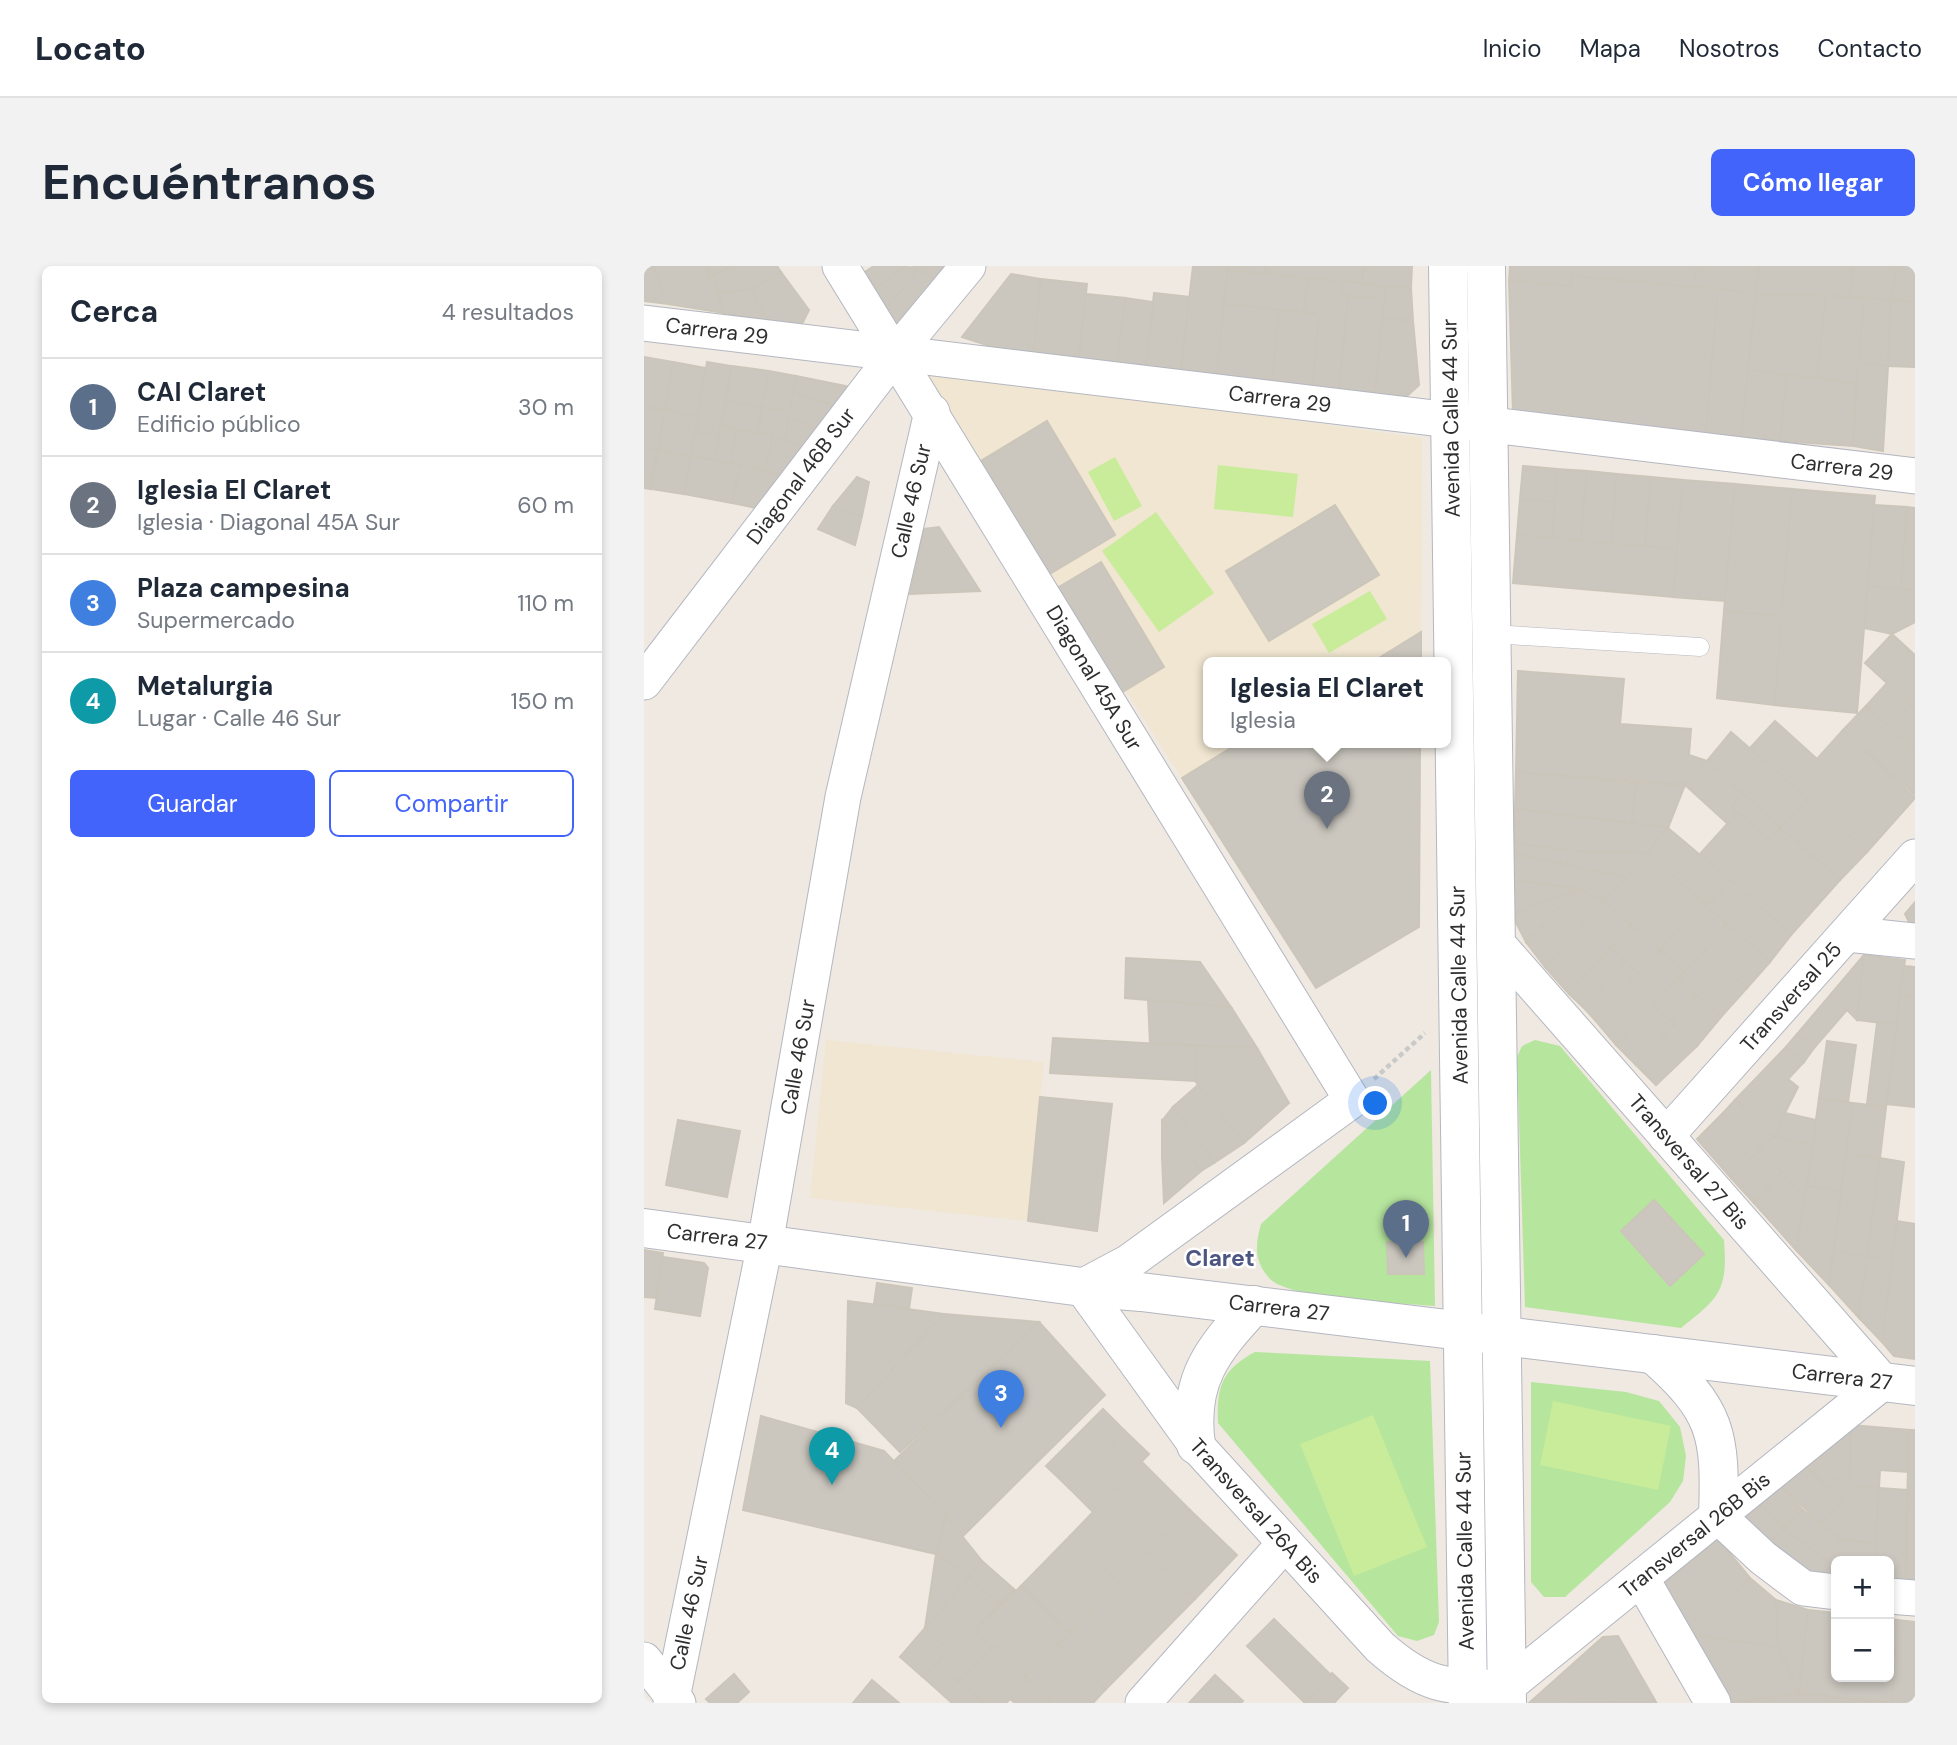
<!DOCTYPE html>
<html lang="es">
<meta charset="utf-8">
<style>
body{margin:0;font-family:"DM Sans",sans-serif;background:#f2f2f3;color:#1f2937}
.controls{position:absolute;right:21px;bottom:21px;display:grid;overflow:hidden;border-radius:10px;box-shadow:0 4px 10px #0003}
.controls button{width:63px;height:63px;display:grid;place-items:center;padding:0;border:0;border-bottom:2px solid #e0e1e3;background:#fff;color:#1f2937;font:35px sans-serif}
.you{position:absolute;left:732px;top:838px;width:24px;height:24px;margin:-18px;border:5px solid #fff;border-radius:50%;background:#1a73e8;box-shadow:0 0 0 10px #1a73e833}
.badge{display:grid;place-items:center;width:46px;height:46px;border-radius:50%;background:#4264fb;color:#fff;font-size:23px;font-weight:700}
.pin{position:absolute;translate:-50% -58px;filter:drop-shadow(0 2px 4px #0008)}
.pin::after{content:'';position:absolute;top:37px;width:24px;height:21px;background:inherit;clip-path:polygon(0 0,100% 0,50% 100%)}
.popup{position:absolute;left:559px;top:391px;width:248px;height:91px;box-sizing:border-box;display:grid;place-content:center;border-radius:10px;background:#fff;filter:drop-shadow(0 2px 5px #0005);font-size:23px;white-space:nowrap;color:#747a83}
.popup b{font-size:26px;color:#1f2937}
.popup::after{content:'';position:absolute;left:50%;top:100%;margin-left:-14px;border:14px solid transparent;border-top-color:#fff}
.list{margin:0;padding:0;list-style:none}
h2{display:flex;justify-content:space-between;align-items:center;height:91px;margin:0;padding:0 28px;font-size:30px}
h2 small{font-size:23px;font-weight:400;color:#747a83}
.list li{display:grid;grid-template-columns:46px 1fr auto;gap:21px;align-items:center;box-sizing:border-box;height:98px;padding:0 28px;border-top:2px solid #e0e1e3}
.list b{display:block;font-size:26px;white-space:nowrap}
.list p{margin:0;font-size:23px;white-space:nowrap;color:#747a83}
.list em{font-size:23px;font-style:normal;color:#747a83}
.actions{display:flex;gap:14px;padding:21px 28px}
.actions a{flex:1;padding:16px 0;border:2px solid #4264fb;border-radius:10px;text-align:center;font-size:24px;color:#4264fb}
.actions .main{background:#4264fb;color:#fff}
.map{position:relative;flex:none;width:1271px;height:1437px;overflow:hidden;border-radius:10px}
header{display:flex;align-items:center;gap:42px;box-sizing:border-box;height:98px;padding:0 35px;background:#fff;border-bottom:2px solid #e0e1e3}
header strong{font-size:33px}
nav{display:flex;gap:38px;margin-inline-start:auto;font-size:24px}
.intro{display:flex;align-items:center;justify-content:space-between;box-sizing:border-box;height:168px;padding:0 42px}
h1{margin:0;font-size:49px}
.button{padding:18px 32px;border-radius:10px;background:#4264fb;color:#fff;font-size:24px;font-weight:700}
main{display:flex;gap:42px;padding:0 42px}
aside{flex:1;background:#fff;border-radius:10px;box-shadow:0 4px 10px #0003}
.map>svg:first-child{display:block}
.education{fill:#f0e6d1}
.green{fill:#b6e59e}
.pitch{fill:#c9ec9a}
.building{fill:#cbc7bf;stroke:#cbc5ba;stroke-width:2}
.lines{fill:none;stroke-linecap:round;stroke-linejoin:round}
.lane-casing{stroke:#b4b7c1;stroke-width:19}
.street-casing{stroke:#b4b7c1;stroke-width:37}
.secondary-casing{stroke:#b4b7c1;stroke-width:40}
.path{stroke:#c9c9c9;stroke-width:4.5;stroke-dasharray:5 3.5;stroke-linecap:butt}
.lane{stroke:#fff;stroke-width:18}
.street{stroke:#fff;stroke-width:35}
.secondary{stroke:#fff;stroke-width:38}
.labels{text-anchor:middle;dominant-baseline:central;stroke-width:5;stroke-linejoin:round;paint-order:stroke}
.street-label{font-size:21px;fill:#2e2e2e;stroke:#fff}
.neighbourhood-label{font-size:23px;font-weight:bold;fill:#4d5680;stroke:#fff}
</style>
<header>
<strong>Locato</strong>
<nav><a>Inicio</a><a>Mapa</a><a>Nosotros</a><a>Contacto</a></nav>
</header>
<div class="intro"><h1>Encuéntranos</h1><a class="button">Cómo llegar</a></div>
<main>
<aside>
<h2>Cerca<small>4 resultados</small></h2>
<ul class="list">
<li><span class="badge" style="background:#5c6f8a">1</span><div><b>CAI Claret</b><p>Edificio público</p></div><em>30 m</em></li>
<li><span class="badge" style="background:#6b7280">2</span><div><b>Iglesia El Claret</b><p>Iglesia · Diagonal 45A Sur</p></div><em>60 m</em></li>
<li><span class="badge" style="background:#3f7fe0">3</span><div><b>Plaza campesina</b><p>Supermercado</p></div><em>110 m</em></li>
<li><span class="badge" style="background:#0f9aa8">4</span><div><b>Metalurgia</b><p>Lugar · Calle 46 Sur</p></div><em>150 m</em></li>
</ul>
<div class="actions"><a class="main">Guardar</a><a>Compartir</a></div>
</aside>
<div class="map">
<svg width="1271" height="1437" viewBox="0 0 1271 1437">
<rect width="100%" height="100%" fill="#efe9e1"/>
<g class="education">
<path d="M274 102 778 172 777 366 727 397H564V477H595L538 512Z"/>
<path d="M182 774 400 796 384 955 166 932Z"/>
</g>
<g class="green">
<path d="M891 774 916 780 1080 974C1084 1025 1075 1032 1037 1062L881 1041 873 791 878 780Z"/>
<path d="M787 804 791 1040C757 1037 648 1034 626 1013 610 996 611 979 617 958Z"/>
<path d="M611 1086 786 1095 795 1356 790 1369 773 1375 754 1370 574 1157C572 1120 579 1103 611 1086Z"/>
<path d="M887 1116 982 1126 1015 1135 1036 1161 1042 1190 1039 1215 1026 1236 921 1331H900L887 1316Z"/>
</g>
<g class="pitch">
<path d="M471 191 498 240 470 255 444 206Z"/>
<path d="M574 199 654 208 649 251 570 243Z"/>
<path d="M512 246 570 327 515 366 458 285Z"/>
<path d="M726 325 743 353 685 387 668 358Z"/>
<path d="M909 1135 1027 1160 1014 1224 896 1199Z"/>
<path d="M729 1149 783 1281 710 1310 656 1178Z"/>
</g>
<g class="building">
<path d="M0 0H9L25 38 0 35Z"/>
<path d="M9 0H62L80 47 25 38Z"/>
<path d="M62 0H87L68 10Z"/>
<path d="M87 0H133L137 6 107 24 74 27 68 10Z"/>
<path d="M230 0H261L223 29 213 11Z"/>
<path d="M261 0 274 4 237 49 223 29Z"/>
<path d="M268 0H313L300 18Z"/>
<path d="M549 0H584L572 115 536 111Z"/>
<path d="M584 0H622L621 8 584 4Z"/>
<path d="M622 0H720L718 17 621 8Z"/>
<path d="M720 0H768L767 22 718 17Z"/>
<path d="M866 0H1053L1051 21 928 10 927 20 865 15Z"/>
<path d="M1053 0H1115L1112 28 1051 21Z"/>
<path d="M1115 0H1209L1206 31 1112 28Z"/>
<path d="M1209 0H1253L1247 34 1206 31Z"/>
<path d="M1253 0H1271V36L1247 34Z"/>
<path d="M274 4 300 18 251 73 237 49Z"/>
<path d="M584 4 664 12 660 46 580 38Z"/>
<path d="M137 6 165 44 156 62 125 57 107 24Z"/>
<path d="M367 8 397 13 389 94 318 71Z"/>
<path d="M928 10 1074 23 1062 168 869 147 865 15 927 20Z"/>
<path d="M664 12 698 15 697 29 704 30 695 125 668 124 675 48 660 46Z"/>
<path d="M397 13 443 18 434 99 389 94Z"/>
<path d="M698 15 741 20 740 33 697 29Z"/>
<path d="M741 20 767 22 769 55 738 53Z"/>
<path d="M1074 23 1112 28 1097 171 1062 168Z"/>
<path d="M107 24 125 57 80 47 74 27Z"/>
<path d="M510 27 545 31 536 111 501 107Z"/>
<path d="M442 28 481 32 473 103 434 99Z"/>
<path d="M1112 28 1182 30 1173 113 1104 104Z"/>
<path d="M704 30 740 33 731 129 695 125Z"/>
<path d="M1182 30 1221 32 1212 117 1173 113Z"/>
<path d="M481 32 509 36 501 107 473 103Z"/>
<path d="M1221 32 1247 34 1244 100 1214 96Z"/>
<path d="M1247 34 1271 36V101L1244 100Z"/>
<path d="M580 38 635 44 628 119 572 115Z"/>
<path d="M635 44 675 48 668 124 628 119Z"/>
<path d="M738 53 769 55 775 119 763 130 731 129Z"/>
<path d="M0 91 29 96 21 144 0 141Z"/>
<path d="M29 96 62 102 54 151 21 144Z"/>
<path d="M63 96 87 100 75 170 51 166Z"/>
<path d="M1214 96 1244 100 1239 185 1209 180Z"/>
<path d="M88 100 125 105 118 141 82 135Z"/>
<path d="M1104 104 1143 109 1136 175 1097 171Z"/>
<path d="M125 105 152 110 146 146 118 141Z"/>
<path d="M1143 109 1212 117 1209 180 1136 175Z"/>
<path d="M152 110 211 122 197 142 150 126Z"/>
<path d="M150 126 197 142 179 165 145 151Z"/>
<path d="M82 135 118 141 114 167 77 160Z"/>
<path d="M0 141 21 144 14 184 0 181Z"/>
<path d="M118 141 146 146 141 174 114 167Z"/>
<path d="M21 144 54 151 47 190 14 184Z"/>
<path d="M145 151 179 165 165 184 141 174Z"/>
<path d="M403 155 471 269 399 312 330 199Z"/>
<path d="M77 160 93 163 87 197 70 194Z"/>
<path d="M93 163 129 170 121 205 87 197Z"/>
<path d="M51 166 75 170 70 194 47 190Z"/>
<path d="M129 170 165 184 143 212 121 205Z"/>
<path d="M0 181 14 184 7 223 0 222Z"/>
<path d="M14 184 47 190 40 228 7 223Z"/>
<path d="M47 190 96 199 88 237 40 228Z"/>
<path d="M96 199 121 205 143 212 117 243 88 237Z"/>
<path d="M879 200 913 203 911 236 876 233Z"/>
<path d="M913 203 943 205 937 275 908 273Z"/>
<path d="M943 205 973 208 967 278 937 275Z"/>
<path d="M973 208 1007 211 1001 280 967 278Z"/>
<path d="M213 211 225 216 218 250 189 240Z"/>
<path d="M1007 211 1039 214 1033 283 1001 280Z"/>
<path d="M1039 214 1091 218 1081 335 1029 331Z"/>
<path d="M1091 218 1148 223 1138 350 1080 345Z"/>
<path d="M1148 223 1231 230 1213 447 1130 439Z"/>
<path d="M876 233 911 236 908 273 873 269Z"/>
<path d="M691 239 735 309 625 375 582 305Z"/>
<path d="M1230 239 1263 241 1257 323 1224 320Z"/>
<path d="M189 240 218 250 211 279 174 263Z"/>
<path d="M1263 241 1271 242V324L1257 323Z"/>
<path d="M295 261 336 325 266 328 280 263Z"/>
<path d="M873 269 1033 283 1029 331 869 317Z"/>
<path d="M457 296 520 401 472 430 408 325Z"/>
<path d="M1224 320 1271 324V356L1248 368 1220 362Z"/>
<path d="M1080 345 1138 350 1130 439 1073 432Z"/>
<path d="M777 366V397H727Z"/>
<path d="M1248 368 1271 389V443L1221 397Z"/>
<path d="M874 405 980 413 976 458 1047 463 1045 489 1063 495 1041 519 872 506Z"/>
<path d="M1243 417 1271 443V485L1222 440Z"/>
<path d="M1222 440 1271 485V529L1199 464Z"/>
<path d="M1131 455 1173 493 1199 464 1271 532 1223 586 1106 482Z"/>
<path d="M1087 466 1164 533 1137 562 1063 495Z"/>
<path d="M595 477H776L775 661 672 722 538 512Z"/>
<path d="M1063 495 1099 528 1088 541 1094 546 1084 558 1041 519Z"/>
<path d="M872 506 992 517 988 557 871 543Z"/>
<path d="M992 517 1041 519 1024 562 988 557Z"/>
<path d="M1099 528 1137 562 1126 574 1088 541Z"/>
<path d="M1164 533 1223 586 1196 614 1137 562Z"/>
<path d="M871 543 988 557 1024 562 1003 587 925 585 871 577Z"/>
<path d="M1094 546 1126 574 1137 562 1196 614 1147 669 1056 588Z"/>
<path d="M1024 562 1086 614 1063 640 1003 587Z"/>
<path d="M862 576 925 585 923 599 861 586Z"/>
<path d="M925 585 1003 587 982 611 923 599Z"/>
<path d="M861 586 982 611 961 635 933 622 863 614Z"/>
<path d="M1003 587 1058 636 1016 684 961 635Z"/>
<path d="M863 614 933 622 868 649Z"/>
<path d="M1086 614 1147 669 1126 696 1063 640Z"/>
<path d="M933 622 961 635 901 701 882 676Z"/>
<path d="M933 622 882 676 868 649Z"/>
<path d="M961 635 987 659 925 728 901 701Z"/>
<path d="M1058 636 1083 658 1040 706 1016 684Z"/>
<path d="M1271 636V660H1267L1261 648Z"/>
<path d="M1083 658 1126 696 1103 722 1060 684Z"/>
<path d="M987 659 1016 684 994 707 967 682Z"/>
<path d="M967 682 981 695 939 741 925 728Z"/>
<path d="M1016 684 1040 706 972 779 951 754Z"/>
<path d="M1060 684 1103 722 1077 751 1034 713Z"/>
<path d="M1220 689 1213 754 1187 728Z"/>
<path d="M1220 689 1261 694 1252 759 1213 754Z"/>
<path d="M482 692 556 696 587 741 481 732Z"/>
<path d="M981 695 994 707 951 754 939 741Z"/>
<path d="M1260 700 1271 701V730L1256 729Z"/>
<path d="M1034 713 1052 729 1027 755 1009 739Z"/>
<path d="M1187 728 1203 744 1170 782 1153 768Z"/>
<path d="M1052 729 1077 751 1053 780 1027 755Z"/>
<path d="M1256 729 1271 730V841L1243 838Z"/>
<path d="M504 734 587 741 613 782 506 777Z"/>
<path d="M1009 739 1031 759 992 799 972 779Z"/>
<path d="M1233 757 1252 759 1242 841 1223 838Z"/>
<path d="M1031 759 1053 780 1012 819 992 799Z"/>
<path d="M1153 768 1170 782 1160 796 1142 781Z"/>
<path d="M409 772 553 780 551 815 406 807Z"/>
<path d="M1183 775 1212 779 1204 836 1175 832Z"/>
<path d="M553 780 613 782 645 837 600 877 551 815Z"/>
<path d="M1142 781 1160 796 1144 813 1154 821 1129 871 1091 834Z"/>
<path d="M554 819 600 877 570 897 529 841Z"/>
<path d="M396 831 468 838 453 965 384 955Z"/>
<path d="M1175 832 1209 837 1197 925 1163 920Z"/>
<path d="M1091 834 1129 871 1116 884 1079 847Z"/>
<path d="M1209 837 1242 841 1236 892 1202 888Z"/>
<path d="M529 841 570 897 557 905 518 855Z"/>
<path d="M1079 847 1116 884 1087 912 1053 873Z"/>
<path d="M1141 847 1172 854 1169 879 1129 871Z"/>
<path d="M34 854 96 865 83 931 22 919Z"/>
<path d="M518 855 557 905 520 937 518 891Z"/>
<path d="M1129 871 1169 879 1161 932 1116 884Z"/>
<path d="M1116 884 1139 907 1110 937 1087 912Z"/>
<path d="M1202 888 1236 892 1223 991 1190 985Z"/>
<path d="M1236 892 1260 896 1248 994 1223 991Z"/>
<path d="M1139 907 1161 932 1152 984 1110 937Z"/>
<path d="M1163 920 1197 925 1185 1019 1152 984Z"/>
<path d="M1010 934 1060 988 1026 1020 977 965Z"/>
<path d="M1253 955 1271 958V1093L1250 1090 1238 1076Z"/>
<path d="M743 976H779L780 1008H744Z"/>
<path d="M0 984 19 987 12 1032 0 1031Z"/>
<path d="M1190 985 1223 991 1215 1052 1185 1019Z"/>
<path d="M19 991 60 997 64 1002 56 1050 11 1043Z"/>
<path d="M1223 991 1248 994 1238 1076 1215 1052Z"/>
<path d="M233 1017 268 1022 265 1043 230 1038Z"/>
<path d="M204 1035 300 1048 213 1142 202 1137Z"/>
<path d="M300 1048 395 1056 256 1186 213 1142Z"/>
<path d="M395 1056 461 1129 319 1270 251 1194Z"/>
<path d="M459 1143 481 1165 425 1222 402 1200Z"/>
<path d="M117 1150 240 1185 302 1250 292 1288 99 1244Z"/>
<path d="M1207 1159 1206 1203 1183 1221 1157 1195Z"/>
<path d="M1207 1159 1265 1164 1264 1206 1236 1204 1235 1222 1206 1220Z"/>
<path d="M1265 1164H1271V1242L1263 1241Z"/>
<path d="M481 1165 505 1188 449 1246 425 1222Z"/>
<path d="M1157 1195 1198 1236 1177 1257 1134 1218Z"/>
<path d="M498 1196 546 1244 520 1271 471 1223Z"/>
<path d="M1206 1203V1220L1235 1222 1232 1278 1196 1273 1177 1257 1198 1236 1183 1221Z"/>
<path d="M1131 1216 1159 1244 1140 1263 1112 1235Z"/>
<path d="M1235 1222 1263 1224 1262 1320 1245 1319V1295H1231Z"/>
<path d="M471 1223 520 1271 474 1317 426 1270Z"/>
<path d="M1114 1237 1140 1263 1122 1279 1097 1253Z"/>
<path d="M1263 1241 1271 1242V1321L1262 1320Z"/>
<path d="M546 1244 593 1289 551 1333 503 1287Z"/>
<path d="M1159 1244 1196 1273V1295H1192V1302L1140 1263Z"/>
<path d="M302 1250 338 1295 326 1311 292 1288Z"/>
<path d="M1140 1263 1192 1302V1316L1161 1312 1122 1279Z"/>
<path d="M426 1270 474 1317 424 1367 377 1320Z"/>
<path d="M1074 1273 1106 1312 1045 1368 1012 1322Z"/>
<path d="M1196 1273 1232 1278 1231 1295H1196Z"/>
<path d="M503 1287 551 1333 461 1424 414 1379Z"/>
<path d="M292 1288 326 1311 281 1362Z"/>
<path d="M338 1295 371 1324 355 1339 326 1311Z"/>
<path d="M326 1311 355 1339 331 1364 349 1379 315 1416 293 1396 304 1384 281 1362Z"/>
<path d="M1106 1312 1132 1334 1134 1381 1045 1368Z"/>
<path d="M377 1320 424 1367 381 1411 331 1364Z"/>
<path d="M1132 1334 1164 1344 1155 1428 1134 1381Z"/>
<path d="M1164 1344 1192 1347V1411H1245V1353L1253 1354 1248 1437 1155 1428Z"/>
<path d="M630 1353 687 1409 661 1437 603 1380Z"/>
<path d="M1253 1354 1271 1356V1437H1248Z"/>
<path d="M281 1362 304 1384 279 1411 256 1391Z"/>
<path d="M1045 1368 1134 1381 1155 1428 1084 1437Z"/>
<path d="M974 1370 1012 1436 885 1437 959 1371Z"/>
<path d="M349 1379 381 1411 409 1437H371L366 1433 362 1437H339L315 1416Z"/>
<path d="M414 1379 461 1424 449 1437H409L381 1411Z"/>
<path d="M293 1396 315 1416 339 1437H308L279 1411Z"/>
<path d="M688 1407 704 1422 690 1437H661Z"/>
<path d="M90 1408 105 1426 93 1437H66L62 1433Z"/>
<path d="M571 1409 599 1435 597 1437H545Z"/>
<path d="M228 1414 255 1437H209Z"/>
<path d="M1155 1428 1247 1437H1155Z"/>
<path d="M1155 1428V1437H1088Z"/>
</g>
<g class="lines">
<g class="lane-casing">
<path id="lane" d="M848 368 1056 381"/>
</g>
<g class="street-casing">
<g id="street">
<path d="M196 0 708 834 485 996 438 1021 552 1179 736 1381C781 1421 804 1422 862 1421L1239 1116 851 675"/>
<path d="M0 57 1271 210"/>
<path d="M0 416 252 87 324 0"/>
<path d="M1203 668 1271 675"/>
<path d="M1022 870 1271 591"/>
<path d="M1074 1250 1119 1292 1159 1322 1192 1326"/>
<path d="M997 1312 1069 1437"/>
<path d="M1245 1330 1271 1332"/>
<path d="M0 1394 34 1437"/>
<path d="M27 1437 121 978 199 531 288 146"/>
<path d="M499 1437 641 1277"/>
</g>
</g>
<g class="secondary-casing">
<g id="secondary">
<path d="M804 0 824 1437"/>
<path d="M842 0 863 1437"/>
<path d="M0 962 438 1021 497 1026 1271 1120"/>
<path d="M1009 1088C1073 1144 1077 1168 1074 1250"/>
<path d="M552 1179C543 1115 568 1084 610 1039"/>
</g>
</g>
<path class="path" d="M730 813 781 767"/>
<use href="#lane" class="lane"/>
<use href="#street" class="street"/>
<use href="#secondary" class="secondary"/>
</g>
<g class="labels">
<g class="street-label">
<text transform="translate(73 65) rotate(7)">Carrera 29</text>
<text transform="translate(636 133) rotate(7)">Carrera 29</text>
<text transform="translate(807 152) rotate(-91)">Avenida Calle 44 Sur</text>
<text transform="translate(1198 201) rotate(7)">Carrera 29</text>
<text transform="translate(157 210) rotate(-53)">Diagonal 46B Sur</text>
<text transform="translate(267 235) rotate(-77)">Calle 46 Sur</text>
<text transform="translate(450 412) rotate(59)">Diagonal 45A Sur</text>
<text transform="translate(815 719) rotate(-91)">Avenida Calle 44 Sur</text>
<text transform="translate(1147 731) rotate(-48)">Transversal 25</text>
<text transform="translate(154 791) rotate(-80)">Calle 46 Sur</text>
<text transform="translate(1045 896) rotate(49)">Transversal 27 Bis</text>
<text transform="translate(73 971) rotate(7)">Carrera 27</text>
<text transform="translate(635 1042) rotate(7)">Carrera 27</text>
<text transform="translate(1198 1111) rotate(7)">Carrera 27</text>
<text transform="translate(612 1245) rotate(48)">Transversal 26A Bis</text>
<text transform="translate(1051 1269) rotate(-39)">Transversal 26B Bis</text>
<text transform="translate(821 1285) rotate(-91)">Avenida Calle 44 Sur</text>
<text transform="translate(45 1347) rotate(-78)">Calle 46 Sur</text>
</g>
<g class="neighbourhood-label">
<text x="576" y="992">Claret</text>
</g>
</g>
</svg>
<div class="controls">
<button>+</button>
<button>−</button>
</div>
<div class="you"></div>
<div class="pin badge" style="left:762px;top:992px;background:#5c6f8a">1</div>
<div class="pin badge" style="left:683px;top:563px;background:#6b7280">2</div>
<div class="popup"><b>Iglesia El Claret</b>Iglesia</div>
<div class="pin badge" style="left:357px;top:1162px;background:#3f7fe0">3</div>
<div class="pin badge" style="left:188px;top:1219px;background:#0f9aa8">4</div>
</div>
</main>
